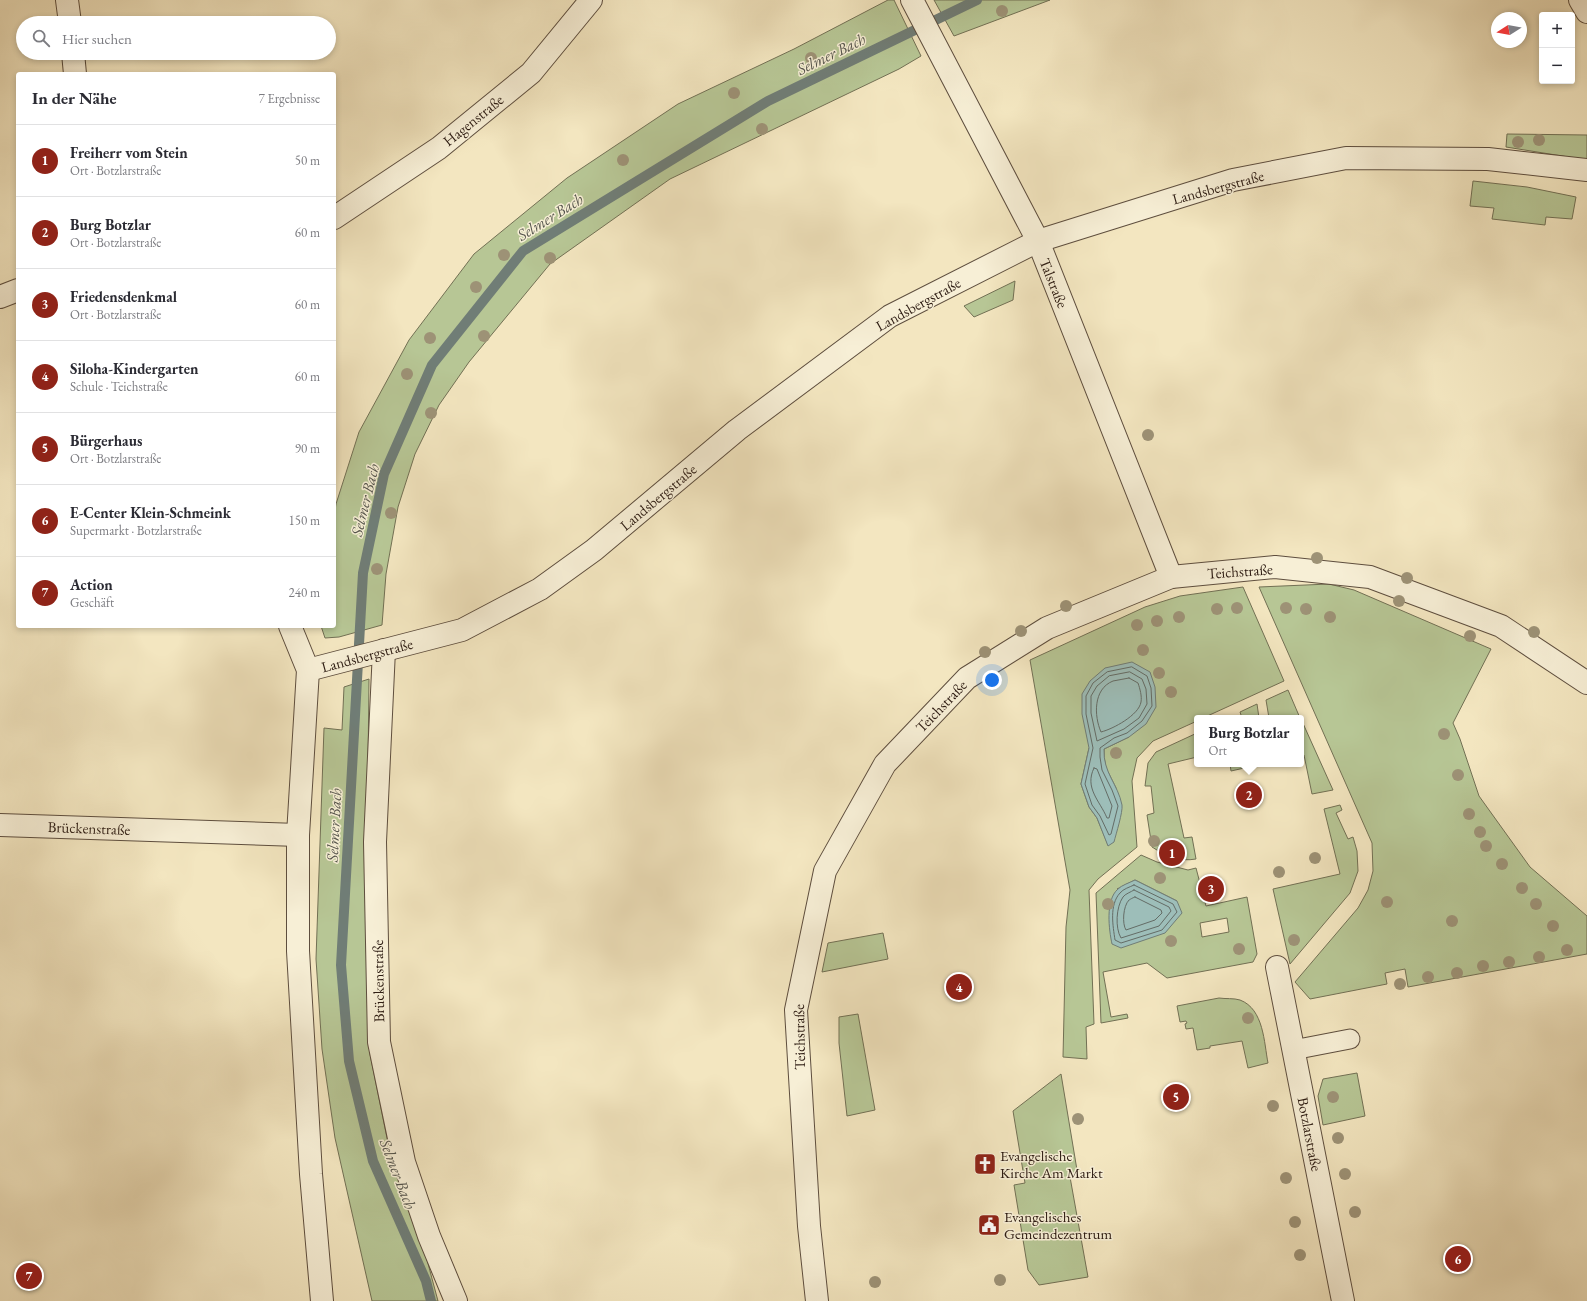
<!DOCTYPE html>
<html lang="de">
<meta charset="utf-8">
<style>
body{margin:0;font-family:"EB Garamond",serif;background:#f2f2f3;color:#2b2b33}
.controls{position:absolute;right:12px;top:12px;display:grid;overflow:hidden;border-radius:4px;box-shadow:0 2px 6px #0003}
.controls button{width:36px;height:36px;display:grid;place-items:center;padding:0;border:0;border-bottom:1px solid #e1e1e2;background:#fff;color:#2b2b33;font:20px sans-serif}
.compass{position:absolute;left:1491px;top:12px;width:36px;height:36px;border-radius:50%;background:#fff;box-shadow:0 2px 6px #0003;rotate:259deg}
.you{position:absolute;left:992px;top:680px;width:14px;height:14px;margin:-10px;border:3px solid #fff;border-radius:50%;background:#1a73e8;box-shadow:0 0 0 6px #1a73e833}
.badge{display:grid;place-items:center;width:26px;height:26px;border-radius:50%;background:#8f2418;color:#fff;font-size:13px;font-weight:700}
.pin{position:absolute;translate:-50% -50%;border:2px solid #fff;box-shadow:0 1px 4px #0006}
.popup{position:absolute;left:1194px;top:715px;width:110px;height:52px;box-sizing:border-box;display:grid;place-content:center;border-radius:4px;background:#fff;filter:drop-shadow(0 1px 3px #0005);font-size:13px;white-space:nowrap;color:#7c7c81}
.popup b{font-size:15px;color:#2b2b33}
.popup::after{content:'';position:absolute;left:50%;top:100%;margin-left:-8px;border:8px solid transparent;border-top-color:#fff}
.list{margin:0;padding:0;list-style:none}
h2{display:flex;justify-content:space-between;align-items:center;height:52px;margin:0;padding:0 16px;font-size:17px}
h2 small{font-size:13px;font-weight:400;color:#7c7c81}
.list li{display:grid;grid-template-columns:26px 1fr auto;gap:12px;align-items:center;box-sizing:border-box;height:72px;padding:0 16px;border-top:1px solid #e1e1e2}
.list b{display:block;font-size:15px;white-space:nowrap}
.list p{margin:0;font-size:13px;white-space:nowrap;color:#7c7c81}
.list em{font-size:13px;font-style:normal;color:#7c7c81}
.icon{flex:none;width:22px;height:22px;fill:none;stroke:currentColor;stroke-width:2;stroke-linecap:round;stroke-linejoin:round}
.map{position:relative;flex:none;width:1587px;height:1301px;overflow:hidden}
.search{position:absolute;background:#fff;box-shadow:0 2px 6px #0003;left:16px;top:16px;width:320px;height:44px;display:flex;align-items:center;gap:10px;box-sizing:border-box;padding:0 14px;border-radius:22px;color:#7c7c81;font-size:15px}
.panel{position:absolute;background:#fff;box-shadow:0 2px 6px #0003;left:16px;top:72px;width:320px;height:556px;border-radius:4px}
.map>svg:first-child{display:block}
.green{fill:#b7c695;stroke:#727054;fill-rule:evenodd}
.water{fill:#9dbeb9;stroke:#707d76}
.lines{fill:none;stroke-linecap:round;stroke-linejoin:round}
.shore{stroke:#646c66;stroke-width:1}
.stream{stroke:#707d76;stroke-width:10}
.service-casing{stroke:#5e4e3e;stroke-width:21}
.minor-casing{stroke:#5e4e3e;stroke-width:24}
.service{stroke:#f7efd6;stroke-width:19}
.minor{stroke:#f7efd6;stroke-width:22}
.tree{fill:#9d9276}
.labels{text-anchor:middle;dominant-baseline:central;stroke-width:3;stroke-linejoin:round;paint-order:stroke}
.street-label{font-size:15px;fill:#2c1b12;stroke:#f7efd6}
.poi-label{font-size:15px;fill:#2c1b12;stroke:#f7efd6;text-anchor:start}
.water-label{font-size:16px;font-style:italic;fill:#54544c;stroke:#f7efd6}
</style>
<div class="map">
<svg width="1587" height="1301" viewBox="0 0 1587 1301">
<rect width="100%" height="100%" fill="#f3e6c0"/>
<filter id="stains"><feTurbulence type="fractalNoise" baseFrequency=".005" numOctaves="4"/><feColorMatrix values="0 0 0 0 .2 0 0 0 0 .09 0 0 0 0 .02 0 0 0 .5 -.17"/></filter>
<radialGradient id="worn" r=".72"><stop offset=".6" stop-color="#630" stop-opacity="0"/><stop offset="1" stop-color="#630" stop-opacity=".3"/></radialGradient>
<g class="green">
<path d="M888 0H894L921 56 899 69 670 179 550 264 469 362 439 405 415 454 398 507 386 574 382 625 339 637 325 638 321 626H334V516L336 504 359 432 409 340 474 254 567 178 678 104 794 49Z"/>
<path d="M934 0H1050L954 36Z"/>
<path d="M1507 134 1587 135V160L1506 147Z"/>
<path d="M1473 181 1527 187 1576 197 1572 219 1546 217 1545 225 1492 219 1494 208 1470 206Z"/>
<path d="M1015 281 1013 300 974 317 964 306Z"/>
<path d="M1329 584 1354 590 1491 649 1453 723 1460 739 1479 796 1530 867 1587 916V954L1408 987 1405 969 1385 973 1387 984 1310 999 1295 982 1358 908 1368 890 1373 871 1372 843 1259 587Z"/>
<path d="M1243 587 1284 681 1203 718H1197V721L1153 741 1137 758 1132 781 1137 847 1098 879 1089 890 1094 1024 1086 1027 1087 1059 1063 1057 1066 927 1070 890 1030 660 1145 607 1180 596ZM1129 737 1104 749V757L1106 768 1116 788 1108 845 1097 818 1089 807 1081 784 1089 748Z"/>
<path d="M369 679 366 941 370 1054 388 1143 422 1241 438 1301H372L335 1138 322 1049 316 959 324 728 342 730 344 687Z"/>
<path d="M1288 690 1300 718H1269L1266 700Z"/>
<path d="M1257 704 1259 718H1242L1240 712Z"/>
<path d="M1301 719 1333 790 1312 794 1304 755H1301Z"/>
<path d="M1197 733V757L1168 764 1184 838 1192 837 1196 859C1180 862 1166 856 1152 847L1147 815 1154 813 1151 786H1145L1148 763 1156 752Z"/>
<path d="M1230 764H1262L1231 771Z"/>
<path d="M1340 805 1342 810 1336 813 1348 839 1353 837 1357 851 1358 871 1350 893 1290 964 1273 889 1340 874 1324 809Z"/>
<path d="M1141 855 1157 862 1188 870 1196 868 1206 906 1247 897 1257 954 1253 962 1167 978 1147 963 1103 972 1111 1017 1127 1014 1128 1018 1101 1023 1096 893ZM1135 880 1177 901 1117 889ZM1227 918 1229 932 1202 937 1200 923Z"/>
<path d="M883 933 888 959 822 972 828 943Z"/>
<path d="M1219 998C1225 999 1234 998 1240 1000 1264 1009 1264 1043 1268 1063L1248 1068 1242 1041 1210 1046V1048L1197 1050 1193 1028 1186 1029 1185 1024 1187 1023 1186 1021 1180 1022 1177 1006Z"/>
<path d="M858 1014 875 1110 847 1116 839 1043V1017Z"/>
<path d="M1357 1073 1365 1116 1323 1125 1318 1096 1323 1079Z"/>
<path d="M1061 1074 1078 1176 1070 1177 1088 1277 1039 1285 1028 1270 1014 1185 1025 1183 1013 1111Z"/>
</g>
<g class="water">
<path d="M1132 662 1150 672 1155 687 1156 707 1146 724 1129 737 1104 749C1103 773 1118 784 1122 805 1123 812 1116 834 1114 842L1108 846 1097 818 1089 807 1081 784 1089 748 1082 714V694L1090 681 1105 668Z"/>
<path d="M1135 880 1177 901 1182 913 1165 933 1121 948 1112 944C1109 930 1105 900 1118 889 1122 885 1129 883 1135 880Z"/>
</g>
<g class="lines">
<g class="shore">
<path d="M1132 667 1147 676 1151 688 1152 706 1142 721 1127 733 1114 738 1100 748V757L1102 770 1112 790 1118 806 1111 834 1109 835 1100 816 1092 805 1085 784 1093 748 1086 714V696L1093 683 1107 672Z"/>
<path d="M1130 672 1142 679 1146 689 1147 704 1139 718 1124 729 1097 741 1091 713V696L1097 686 1109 676Z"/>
<path d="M1129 678 1138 683C1140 689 1142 696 1141 702 1139 715 1113 729 1101 732 1094 716 1093 689 1113 681 1118 680 1124 679 1129 678Z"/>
<path d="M1094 768 1097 769 1112 806 1109 818H1107C1100 801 1084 788 1094 768Z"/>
<path d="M1134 885 1173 904 1177 912 1162 930 1121 943 1115 940C1113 926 1109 905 1120 893 1123 889 1130 887 1134 885Z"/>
<path d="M1134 890 1169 907 1171 911 1159 926 1121 938C1115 928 1116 907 1123 897 1125 894 1131 892 1134 890Z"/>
<path d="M1135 897 1161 910 1162 913 1155 920 1126 930C1122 924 1123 906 1129 900 1129 900 1134 897 1135 897Z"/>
</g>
<path class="stream" d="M431 1301 426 1281 373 1161 349 1061 341 965 363 573 384 474 432 365 523 251 768 101 977 0"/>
<g class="service-casing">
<path id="service" d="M1293 1050 1350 1039"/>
</g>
<g class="minor-casing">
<g id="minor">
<path d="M67 0 70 23"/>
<path d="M912 0 1038 241 1171 577"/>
<path d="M1580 0 1587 12"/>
<path d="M73 53 75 74"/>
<path d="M334 218 439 148 531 73 591 0"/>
<path d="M0 297 18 290"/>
<path d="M290 626 308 670 298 835V951L311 1174 322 1301"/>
<path d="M384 650 375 842 379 1042 404 1162 429 1236 456 1301"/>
<path d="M308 670 462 630 540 589 594 550 737 430 890 316 1038 241 1233 180 1346 158 1488 159 1587 170"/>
<path d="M0 825 298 835"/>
<path d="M1277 967 1343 1301"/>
<path d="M817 1301 809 1226 796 1010 825 871 885 764 967 678 1047 628 1171 577 1275 567 1370 577 1501 626 1587 683"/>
</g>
</g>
<use href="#service" class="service"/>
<use href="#minor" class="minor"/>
</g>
<g class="tree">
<circle cx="1002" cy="11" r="6"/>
<circle cx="811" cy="58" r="6"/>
<circle cx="734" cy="93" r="6"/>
<circle cx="762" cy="129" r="6"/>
<circle cx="1539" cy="140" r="6"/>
<circle cx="1518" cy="142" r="6"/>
<circle cx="623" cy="160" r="6"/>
<circle cx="504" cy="255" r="6"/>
<circle cx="550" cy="258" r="6"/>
<circle cx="476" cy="287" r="6"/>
<circle cx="484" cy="336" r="6"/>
<circle cx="430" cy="338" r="6"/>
<circle cx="407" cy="374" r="6"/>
<circle cx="431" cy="413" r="6"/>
<circle cx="1148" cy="435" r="6"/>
<circle cx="391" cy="513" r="6"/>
<circle cx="1317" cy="558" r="6"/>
<circle cx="377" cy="569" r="6"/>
<circle cx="1407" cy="578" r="6"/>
<circle cx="1399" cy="601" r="6"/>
<circle cx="1066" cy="606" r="6"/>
<circle cx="1237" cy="608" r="6"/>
<circle cx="1286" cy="608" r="6"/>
<circle cx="1217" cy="609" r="6"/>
<circle cx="1306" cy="609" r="6"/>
<circle cx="1179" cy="617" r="6"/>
<circle cx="1330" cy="617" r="6"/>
<circle cx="1157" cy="621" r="6"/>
<circle cx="1137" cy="625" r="6"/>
<circle cx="1021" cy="631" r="6"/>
<circle cx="1534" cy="632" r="6"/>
<circle cx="1470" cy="636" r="6"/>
<circle cx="1143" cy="650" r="6"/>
<circle cx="985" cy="652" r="6"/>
<circle cx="1159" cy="673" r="6"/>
<circle cx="1171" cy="692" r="6"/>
<circle cx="1444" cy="734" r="6"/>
<circle cx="1116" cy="753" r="6"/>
<circle cx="1458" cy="775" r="6"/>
<circle cx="1469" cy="814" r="6"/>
<circle cx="1480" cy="832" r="6"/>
<circle cx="1154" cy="841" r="6"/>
<circle cx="1486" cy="846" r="6"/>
<circle cx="1315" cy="858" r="6"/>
<circle cx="1502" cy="864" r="6"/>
<circle cx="1279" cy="872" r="6"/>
<circle cx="1160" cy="878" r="6"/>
<circle cx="1522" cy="888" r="6"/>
<circle cx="1387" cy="902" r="6"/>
<circle cx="1108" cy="904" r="6"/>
<circle cx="1536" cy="904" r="6"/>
<circle cx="1452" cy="921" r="6"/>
<circle cx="1553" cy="926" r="6"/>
<circle cx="1294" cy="940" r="6"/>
<circle cx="1171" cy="941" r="6"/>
<circle cx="1239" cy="949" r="6"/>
<circle cx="1567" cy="950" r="6"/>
<circle cx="1539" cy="957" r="6"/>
<circle cx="1509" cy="962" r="6"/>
<circle cx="1483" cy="966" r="6"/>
<circle cx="1457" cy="973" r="6"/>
<circle cx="1428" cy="977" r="6"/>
<circle cx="1400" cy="984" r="6"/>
<circle cx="1248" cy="1018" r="6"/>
<circle cx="1333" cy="1097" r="6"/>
<circle cx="1273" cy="1106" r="6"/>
<circle cx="1078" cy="1119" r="6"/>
<circle cx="1338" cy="1138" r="6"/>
<circle cx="1345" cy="1174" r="6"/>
<circle cx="1286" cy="1178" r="6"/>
<circle cx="1355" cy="1212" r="6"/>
<circle cx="1295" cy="1222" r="6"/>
<circle cx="1300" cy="1255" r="6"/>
<circle cx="1000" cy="1280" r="6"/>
<circle cx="875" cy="1282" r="6"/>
</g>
<defs>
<g id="church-square" transform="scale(1.15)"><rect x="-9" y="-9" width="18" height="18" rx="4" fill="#8f2418" stroke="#f7efd6"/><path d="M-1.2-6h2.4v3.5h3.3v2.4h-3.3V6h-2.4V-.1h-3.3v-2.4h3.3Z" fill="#fff"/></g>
<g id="civic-square" transform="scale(1.15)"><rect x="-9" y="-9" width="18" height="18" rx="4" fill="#8f2418" stroke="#f7efd6"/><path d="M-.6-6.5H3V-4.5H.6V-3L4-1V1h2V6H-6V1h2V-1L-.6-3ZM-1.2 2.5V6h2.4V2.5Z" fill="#fff"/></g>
</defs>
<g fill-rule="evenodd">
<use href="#church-square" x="985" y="1164"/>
<use href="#civic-square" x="989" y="1225"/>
</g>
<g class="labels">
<g class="street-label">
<text transform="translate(473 120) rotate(-39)">Hagenstraße</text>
<text transform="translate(1218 187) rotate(-15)">Landsbergstraße</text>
<text transform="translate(1054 283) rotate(68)">Talstraße</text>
<text transform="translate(918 304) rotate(-29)">Landsbergstraße</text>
<text transform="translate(658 497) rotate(-40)">Landsbergstraße</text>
<text transform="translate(1240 571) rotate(-4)">Teichstraße</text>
<text transform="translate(367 655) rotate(-15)">Landsbergstraße</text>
<text transform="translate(941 706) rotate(-46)">Teichstraße</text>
<text transform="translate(89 828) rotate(2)">Brückenstraße</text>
<text transform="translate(378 981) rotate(-91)">Brückenstraße</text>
<text transform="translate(799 1037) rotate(-91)">Teichstraße</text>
<text transform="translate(1310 1134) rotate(79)">Botzlarstraße</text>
</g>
<g class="poi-label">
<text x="1000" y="1155">Evangelische<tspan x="1000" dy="17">Kirche Am Markt</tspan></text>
<text x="1004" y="1216">Evangelisches<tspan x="1004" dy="17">Gemeindezentrum</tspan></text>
</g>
<g class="water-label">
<text transform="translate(831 54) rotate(-26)">Selmer Bach</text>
<text transform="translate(550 217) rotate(-32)">Selmer Bach</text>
<text transform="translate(365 500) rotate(-76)">Selmer Bach</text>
<text transform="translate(334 825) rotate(-87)">Selmer Bach</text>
<text transform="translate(398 1174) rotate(69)">Selmer Bach</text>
</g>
</g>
<rect width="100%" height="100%" filter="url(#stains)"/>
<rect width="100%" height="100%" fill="url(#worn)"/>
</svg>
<div class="controls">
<button>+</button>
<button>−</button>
</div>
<svg class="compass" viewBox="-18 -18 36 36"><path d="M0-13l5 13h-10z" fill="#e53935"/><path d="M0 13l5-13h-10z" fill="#7c7c81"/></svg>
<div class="you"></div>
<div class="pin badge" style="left:1172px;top:853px">1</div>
<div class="pin badge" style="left:1249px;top:795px">2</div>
<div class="popup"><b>Burg Botzlar</b>Ort</div>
<div class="pin badge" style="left:1211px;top:889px">3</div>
<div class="pin badge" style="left:959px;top:987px">4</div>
<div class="pin badge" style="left:1176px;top:1097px">5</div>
<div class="pin badge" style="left:1458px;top:1259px">6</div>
<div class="pin badge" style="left:29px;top:1276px">7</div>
<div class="search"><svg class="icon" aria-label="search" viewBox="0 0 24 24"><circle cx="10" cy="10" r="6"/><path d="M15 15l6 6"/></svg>Hier suchen</div>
<section class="panel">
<h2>In der Nähe<small>7 Ergebnisse</small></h2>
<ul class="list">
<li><span class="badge">1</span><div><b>Freiherr vom Stein</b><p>Ort · Botzlarstraße</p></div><em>50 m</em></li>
<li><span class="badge">2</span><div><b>Burg Botzlar</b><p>Ort · Botzlarstraße</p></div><em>60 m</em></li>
<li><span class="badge">3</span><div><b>Friedensdenkmal</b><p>Ort · Botzlarstraße</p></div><em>60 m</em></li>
<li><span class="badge">4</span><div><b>Siloha-Kindergarten</b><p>Schule · Teichstraße</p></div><em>60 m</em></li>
<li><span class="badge">5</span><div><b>Bürgerhaus</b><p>Ort · Botzlarstraße</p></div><em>90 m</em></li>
<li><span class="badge">6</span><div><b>E-Center Klein-Schmeink</b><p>Supermarkt · Botzlarstraße</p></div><em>150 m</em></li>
<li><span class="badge">7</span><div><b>Action</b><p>Geschäft</p></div><em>240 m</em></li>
</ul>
</section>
</div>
